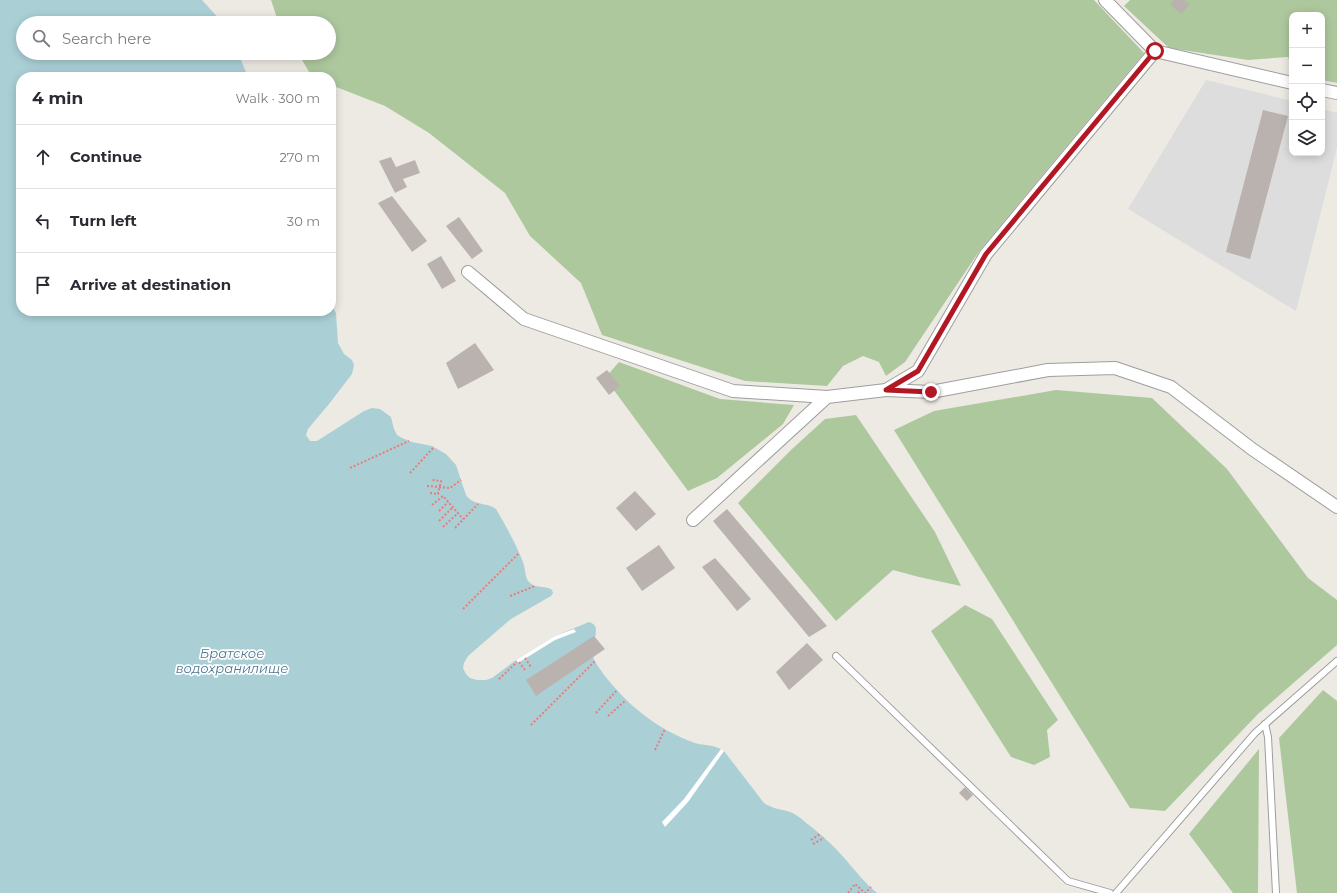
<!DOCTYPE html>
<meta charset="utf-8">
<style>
body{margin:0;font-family:Montserrat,sans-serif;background:#f7f7f7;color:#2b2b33}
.controls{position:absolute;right:12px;top:12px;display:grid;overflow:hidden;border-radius:8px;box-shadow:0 2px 10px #0003}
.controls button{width:36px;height:36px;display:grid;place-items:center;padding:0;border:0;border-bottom:1px solid #e1e1e2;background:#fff;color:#2b2b33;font:20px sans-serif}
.stop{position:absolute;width:12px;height:12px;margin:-9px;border:3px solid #b41724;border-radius:50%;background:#fff}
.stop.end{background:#b41724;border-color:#fff;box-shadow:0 1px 4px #0008}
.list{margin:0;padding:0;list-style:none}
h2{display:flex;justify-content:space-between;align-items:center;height:52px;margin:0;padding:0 16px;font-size:17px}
h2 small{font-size:13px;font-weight:400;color:#7c7c81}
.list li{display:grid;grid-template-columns:26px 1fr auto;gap:12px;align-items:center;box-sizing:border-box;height:64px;padding:0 16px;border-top:1px solid #e1e1e2}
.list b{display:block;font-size:15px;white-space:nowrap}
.list em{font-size:13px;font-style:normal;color:#7c7c81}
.icon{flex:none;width:22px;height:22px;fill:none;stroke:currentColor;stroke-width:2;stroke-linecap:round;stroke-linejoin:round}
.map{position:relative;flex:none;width:1337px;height:893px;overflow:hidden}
.search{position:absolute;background:#fff;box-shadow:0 2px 10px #0003;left:16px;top:16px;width:320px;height:44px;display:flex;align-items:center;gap:10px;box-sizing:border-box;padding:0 14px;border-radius:22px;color:#7c7c81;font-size:15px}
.panel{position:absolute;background:#fff;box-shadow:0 2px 10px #0003;left:16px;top:72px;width:320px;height:244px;border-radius:16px}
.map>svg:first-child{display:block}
.forest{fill:#aec89e}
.parking{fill:#ddd}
.water{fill:#aad0d6}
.pier{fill:#fff}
.building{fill:#bab2ae}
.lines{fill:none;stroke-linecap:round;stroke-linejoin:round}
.lane-casing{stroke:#9e9e9e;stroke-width:8}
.street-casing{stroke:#9e9e9e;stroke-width:14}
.path{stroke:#e97c79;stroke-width:2;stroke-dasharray:2 2;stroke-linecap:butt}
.lane{stroke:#fff;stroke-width:6}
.street{stroke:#fff;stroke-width:12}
.route{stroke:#b41724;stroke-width:5}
.labels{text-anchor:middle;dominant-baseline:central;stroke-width:3.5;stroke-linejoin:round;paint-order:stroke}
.water-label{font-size:13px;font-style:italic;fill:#4e7794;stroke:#fff}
</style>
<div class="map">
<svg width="1337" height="893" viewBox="0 0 1337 893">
<rect width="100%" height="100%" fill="#edeae4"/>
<g class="forest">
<path d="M271 0H1094L1144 53 980 250 905 362 886 376 879 362 863 356 843 366 827 386 745 381 602 335 581 283 530 236 505 193 429 133 385 106 331 85V77H312L298 53H329V23H280L277 18Z"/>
<path d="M1130 0H1337V83L1322 80V15H1292V68L1288 57 1248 60 1169 48 1124 6Z"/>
<path d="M619 362 720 399 794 405 783 424 717 478 688 491 605 378Z"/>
<path d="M1056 390 1152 398 1227 469 1308 578 1337 600V645L1258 714 1165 811 1130 808 894 430 934 411Z"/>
<path d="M856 415 935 532 961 586 919 577 893 570 836 621 738 503 792 449 825 419Z"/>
<path d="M965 605 992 619 1058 720 1047 730 1050 757 1034 765 1011 757 931 631Z"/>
<path d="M1323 690 1337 701V893H1297L1279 738Z"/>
<path d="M1259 749 1258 893H1233L1189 834Z"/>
</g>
<path class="parking" d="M1206 80 1292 101V153H1322V109L1337 113V148L1296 311 1128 209Z"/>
<path class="water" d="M0 0H202L223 23H23V53H238L248 77H21V311H331V304L336 313 338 343 344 354 352 360 354 365 352 374 329 404 308 429 306 435 310 441H317L364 411 372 408 380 409 391 417 394 429 397 435 402 438 412 442 432 446 446 454 456 465 466 495C473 506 487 502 496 509 506 526 516 544 523 562 526 569 524 578 530 583 537 589 546 585 552 590L553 593 551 596 511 619 468 656 464 663 463 668 466 674 470 678 477 680H486L492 678 516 660 555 636 589 622C604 626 590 644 592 654 595 665 609 681 617 690 636 712 666 733 695 743 705 746 714 744 724 751L764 803C772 808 778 809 787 811 794 813 800 817 805 822 816 830 826 839 835 848 850 863 861 880 877 893H0Z"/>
<g class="pier">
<path d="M574 629 576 632 555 640 518 663 516 660 555 636Z"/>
<path d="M721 749 724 751 688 802 665 827 662 822 684 799Z"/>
</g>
<g class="building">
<path d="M1174 0H1184L1190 4 1181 14 1170 5Z"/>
<path d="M1263 110 1288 116 1250 259 1226 252Z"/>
<path d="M391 157 396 167 415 160 420 173 403 179 407 187 395 193 379 161Z"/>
<path d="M392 196 427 241 412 252 378 203Z"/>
<path d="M459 217 483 251 472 259 446 226Z"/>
<path d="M441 256 456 281 442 289 427 264Z"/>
<path d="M475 343 494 370 458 389 446 363Z"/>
<path d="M607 370 620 386 609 395 596 378Z"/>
<path d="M635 491 656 514 636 531 616 508Z"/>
<path d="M727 509 827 626 809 637 713 521Z"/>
<path d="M659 545 675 568 642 591 626 568Z"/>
<path d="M715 558 751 599 737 611 702 567Z"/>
<path d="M594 636 605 649 536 696 526 680Z"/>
<path d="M807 643 823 660 789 690 776 672Z"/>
<path d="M965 787 973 795 967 801 959 793Z"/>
</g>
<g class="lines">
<g class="lane-casing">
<g id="lane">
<path d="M836 656 1068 881 1110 893"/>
<path d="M1265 724 1268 737 1276 893"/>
<path d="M1116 893 1255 733 1337 661"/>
</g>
</g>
<g class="street-casing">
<g id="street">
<path d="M1105 0 1155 51 1292 83"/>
<path d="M1322 90 1337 93"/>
<path d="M468 272 524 319 733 391 827 397"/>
<path d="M886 390 931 392 1048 370 1115 368 1171 387 1252 449 1337 507"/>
<path d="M693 520 827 397 886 390 918 371 986 254 1155 51"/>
</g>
</g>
<g class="path">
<path d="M350 468 409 441"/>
<path d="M410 473 434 447"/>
<path d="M427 486 450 488 461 480"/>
<path d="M430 493 438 494 441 481 432 480"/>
<path d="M432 505 443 496 463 519"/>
<path d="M439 511 448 502"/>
<path d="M439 521 453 507"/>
<path d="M443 527 458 513"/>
<path d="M455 528 478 504"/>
<path d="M510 596 535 586"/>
<path d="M463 609 519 553"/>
<path d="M525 658 531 667"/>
<path d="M519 662 525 670"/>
<path d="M499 679 517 662"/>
<path d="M596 713 617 690"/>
<path d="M608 716 626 700"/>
<path d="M531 725 595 661"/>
<path d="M655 750 665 729"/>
<path d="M811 840 820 834"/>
<path d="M813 844 824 838"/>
<path d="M848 893 855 884 865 893 871 887"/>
<path d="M858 893 861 890"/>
</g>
<use href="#lane" class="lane"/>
<use href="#street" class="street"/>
</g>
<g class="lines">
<path class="route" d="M931 392 886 390 918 371 986 254 1155 51"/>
</g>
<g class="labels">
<g class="water-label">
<text x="232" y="653">Братское<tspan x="232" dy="15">водохранилище</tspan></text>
</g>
</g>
</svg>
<div class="controls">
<button>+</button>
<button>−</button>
<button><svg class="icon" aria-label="locate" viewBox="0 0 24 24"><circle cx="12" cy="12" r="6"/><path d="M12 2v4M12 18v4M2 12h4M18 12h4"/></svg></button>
<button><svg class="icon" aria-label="layers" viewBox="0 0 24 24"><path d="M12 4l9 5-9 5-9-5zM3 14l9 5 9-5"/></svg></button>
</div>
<div class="stop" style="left:1155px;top:51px"></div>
<div class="stop end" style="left:931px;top:392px"></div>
<div class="search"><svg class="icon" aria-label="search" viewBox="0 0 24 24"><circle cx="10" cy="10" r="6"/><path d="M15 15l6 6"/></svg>Search here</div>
<section class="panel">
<h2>4 min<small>Walk · 300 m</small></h2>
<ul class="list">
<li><svg class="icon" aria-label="ahead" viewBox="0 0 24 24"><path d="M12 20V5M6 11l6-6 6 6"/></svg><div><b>Continue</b></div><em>270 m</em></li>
<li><svg class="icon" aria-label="left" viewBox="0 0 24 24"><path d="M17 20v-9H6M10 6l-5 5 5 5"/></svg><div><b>Turn left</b></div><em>30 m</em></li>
<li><svg class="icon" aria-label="arrive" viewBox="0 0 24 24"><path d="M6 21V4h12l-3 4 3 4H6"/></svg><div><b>Arrive at destination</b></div></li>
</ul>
</section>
</div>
